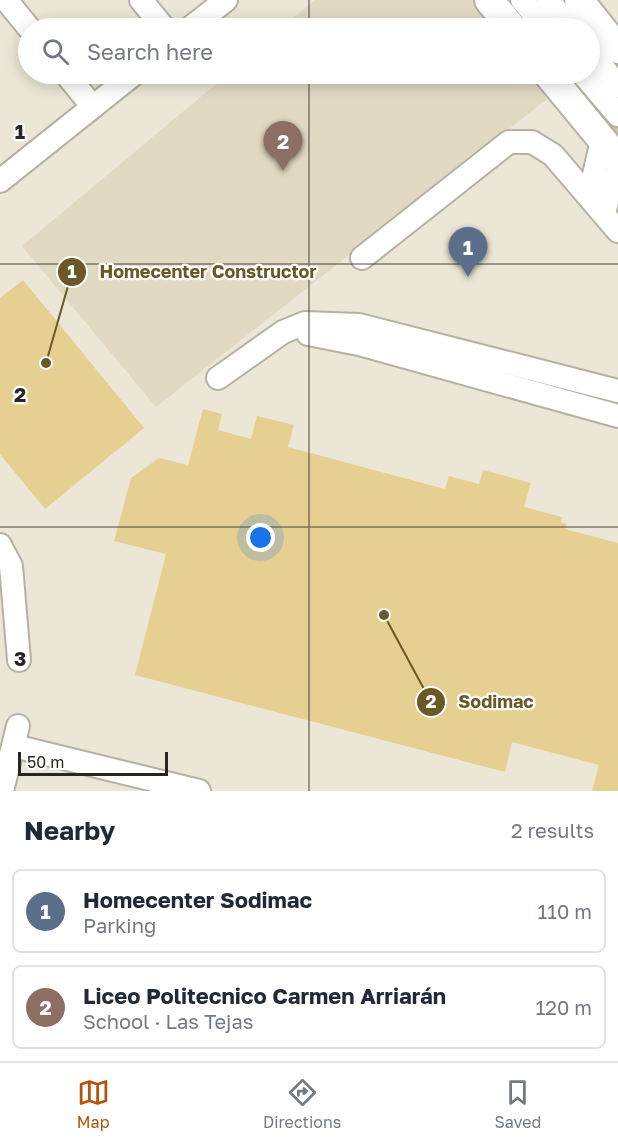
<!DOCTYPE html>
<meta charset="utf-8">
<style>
body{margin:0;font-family:"Golos Text",sans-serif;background:#f6f6f7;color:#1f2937}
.scale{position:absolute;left:18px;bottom:15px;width:150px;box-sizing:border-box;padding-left:6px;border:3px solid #28261f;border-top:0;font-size:16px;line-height:21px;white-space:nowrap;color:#28261f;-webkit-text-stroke:4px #fff;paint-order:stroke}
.you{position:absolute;left:261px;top:538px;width:21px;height:21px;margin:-15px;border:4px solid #fff;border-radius:50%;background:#1a73e8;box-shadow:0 0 0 9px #1a73e833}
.badge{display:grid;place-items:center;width:39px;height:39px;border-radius:50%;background:#b45309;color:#fff;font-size:20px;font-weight:700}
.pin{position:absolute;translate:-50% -50px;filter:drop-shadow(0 2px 3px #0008)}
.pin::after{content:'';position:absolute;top:32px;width:21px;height:18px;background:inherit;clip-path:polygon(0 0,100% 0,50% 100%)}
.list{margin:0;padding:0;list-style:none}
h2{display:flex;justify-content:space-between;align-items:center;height:78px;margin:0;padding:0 24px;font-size:26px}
h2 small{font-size:20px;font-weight:400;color:#747a83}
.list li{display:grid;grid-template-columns:39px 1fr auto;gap:18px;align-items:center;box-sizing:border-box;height:84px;margin:0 12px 12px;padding:0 12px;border:2px solid #e0e1e3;border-radius:9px}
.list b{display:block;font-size:22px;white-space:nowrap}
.list p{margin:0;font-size:20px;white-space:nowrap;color:#747a83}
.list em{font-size:20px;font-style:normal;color:#747a83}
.icon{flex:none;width:33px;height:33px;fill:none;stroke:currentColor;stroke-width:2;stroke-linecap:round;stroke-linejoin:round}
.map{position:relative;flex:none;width:618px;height:791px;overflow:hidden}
.search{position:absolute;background:#fff;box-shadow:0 3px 15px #0003;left:18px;right:18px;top:18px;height:66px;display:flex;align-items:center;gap:15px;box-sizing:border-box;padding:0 21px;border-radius:33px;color:#747a83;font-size:22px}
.sheet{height:270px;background:#fff}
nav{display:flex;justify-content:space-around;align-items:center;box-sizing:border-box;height:84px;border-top:2px solid #e0e1e3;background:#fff;font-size:16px;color:#747a83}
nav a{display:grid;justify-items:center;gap:3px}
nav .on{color:#b45309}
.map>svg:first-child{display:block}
.built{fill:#e1d9c2}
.green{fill:#d3c498}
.building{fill:#e5d091}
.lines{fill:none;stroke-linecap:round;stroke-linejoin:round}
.minor-casing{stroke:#b6b1a1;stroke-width:26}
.major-casing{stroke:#b6b1a1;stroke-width:32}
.minor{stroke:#fff;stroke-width:22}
.major{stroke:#fff;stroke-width:28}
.grid{fill:none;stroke:#28261f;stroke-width:1.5;stroke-opacity:0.55}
.grid-label{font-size:20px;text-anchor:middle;font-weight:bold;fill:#28261f;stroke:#fff;stroke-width:4.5;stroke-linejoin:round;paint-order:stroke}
.leader{fill:none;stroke:#695927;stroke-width:2}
.callout-dot{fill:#695927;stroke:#fff;stroke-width:2}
.mark-label{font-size:18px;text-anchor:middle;font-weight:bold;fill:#fff}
.callout-label{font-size:18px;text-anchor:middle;font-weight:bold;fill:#695927;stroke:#fff;stroke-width:4.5;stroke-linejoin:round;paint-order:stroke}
</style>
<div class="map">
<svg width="618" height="791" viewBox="0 0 618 791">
<rect width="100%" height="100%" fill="#ece6d6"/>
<g class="built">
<path d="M315 0H472L496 28H281Z"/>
<path d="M228 74H533L552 95 156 407 22 246Z"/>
</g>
<path class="green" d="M563 74H574L618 128V141Z"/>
<g class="building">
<path d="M23 280 144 428 45 509 0 454V298Z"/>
<path d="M203 409 222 414 218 430 251 439 257 416 294 425 288 447 445 489 449 476 479 484 483 470 531 483 524 507 562 517 561 523 567 524 565 529 618 543V791H592L599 765 512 742 505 772 135 675 166 554 114 541 131 478 159 458 188 465Z"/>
</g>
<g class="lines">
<g class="minor-casing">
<g id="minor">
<path d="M6 0 29 28"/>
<path d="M141 0 164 28"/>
<path d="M522 0 546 28"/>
<path d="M548 0 571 28"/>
<path d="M190 28 226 0"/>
<path d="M590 51 618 86"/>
<path d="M66 74 93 107"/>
<path d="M583 74 618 115"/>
<path d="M0 181 134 74"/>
<path d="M589 197 602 140"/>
<path d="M604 214 613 178 618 173"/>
<path d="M362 258 509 142H532L553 155 618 231"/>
<path d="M308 334 359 344 618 416"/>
<path d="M218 378 283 332 305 323 359 325 618 391"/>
<path d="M0 545 11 566 19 660"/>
<path d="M14 746 199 791"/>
<path d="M2 791 18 726"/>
</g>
</g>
<g class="major-casing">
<g id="major">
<path d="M489 0 512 28"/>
<path d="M579 0 618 49"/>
<path d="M548 74 618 159"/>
</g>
</g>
<use href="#minor" class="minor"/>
<use href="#major" class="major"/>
</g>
<path class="grid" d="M309 0V28M309 74V791M0 264H618M0 527H618"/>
<g class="grid-label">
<text x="20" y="139">1</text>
<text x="20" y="402">2</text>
<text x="20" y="666">3</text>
</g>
<path class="leader" d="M46 363L72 272M384 615L431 702"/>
<g class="callout-dot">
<circle cx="46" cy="363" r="6"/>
<circle cx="384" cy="615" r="6"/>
<circle cx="72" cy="272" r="15"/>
<circle cx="431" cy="702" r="15"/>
</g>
<g class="mark-label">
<text x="72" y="278">1</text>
<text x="431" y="708">2</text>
</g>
<g class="callout-label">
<text x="208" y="278">Homecenter Constructor</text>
<text x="496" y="708">Sodimac</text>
</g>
</svg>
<div class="scale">50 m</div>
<div class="you"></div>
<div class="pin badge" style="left:468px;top:277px;background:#5c6f8a">1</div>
<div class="pin badge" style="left:283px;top:171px;background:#8d6e63">2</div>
<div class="search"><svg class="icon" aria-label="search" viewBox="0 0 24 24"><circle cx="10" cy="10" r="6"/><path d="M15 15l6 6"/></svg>Search here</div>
</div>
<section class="sheet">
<h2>Nearby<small>2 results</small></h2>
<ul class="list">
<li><span class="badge" style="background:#5c6f8a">1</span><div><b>Homecenter Sodimac</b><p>Parking</p></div><em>110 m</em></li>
<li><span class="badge" style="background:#8d6e63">2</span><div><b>Liceo Politecnico Carmen Arriarán</b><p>School · Las Tejas</p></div><em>120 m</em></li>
</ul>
</section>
<nav>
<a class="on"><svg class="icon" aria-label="map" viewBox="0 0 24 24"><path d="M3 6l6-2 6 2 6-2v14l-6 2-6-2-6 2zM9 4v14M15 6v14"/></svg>Map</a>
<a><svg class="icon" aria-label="directions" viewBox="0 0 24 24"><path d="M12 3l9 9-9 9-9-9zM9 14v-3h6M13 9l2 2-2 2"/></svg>Directions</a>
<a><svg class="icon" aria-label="saved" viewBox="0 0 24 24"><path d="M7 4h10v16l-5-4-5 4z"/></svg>Saved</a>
</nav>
